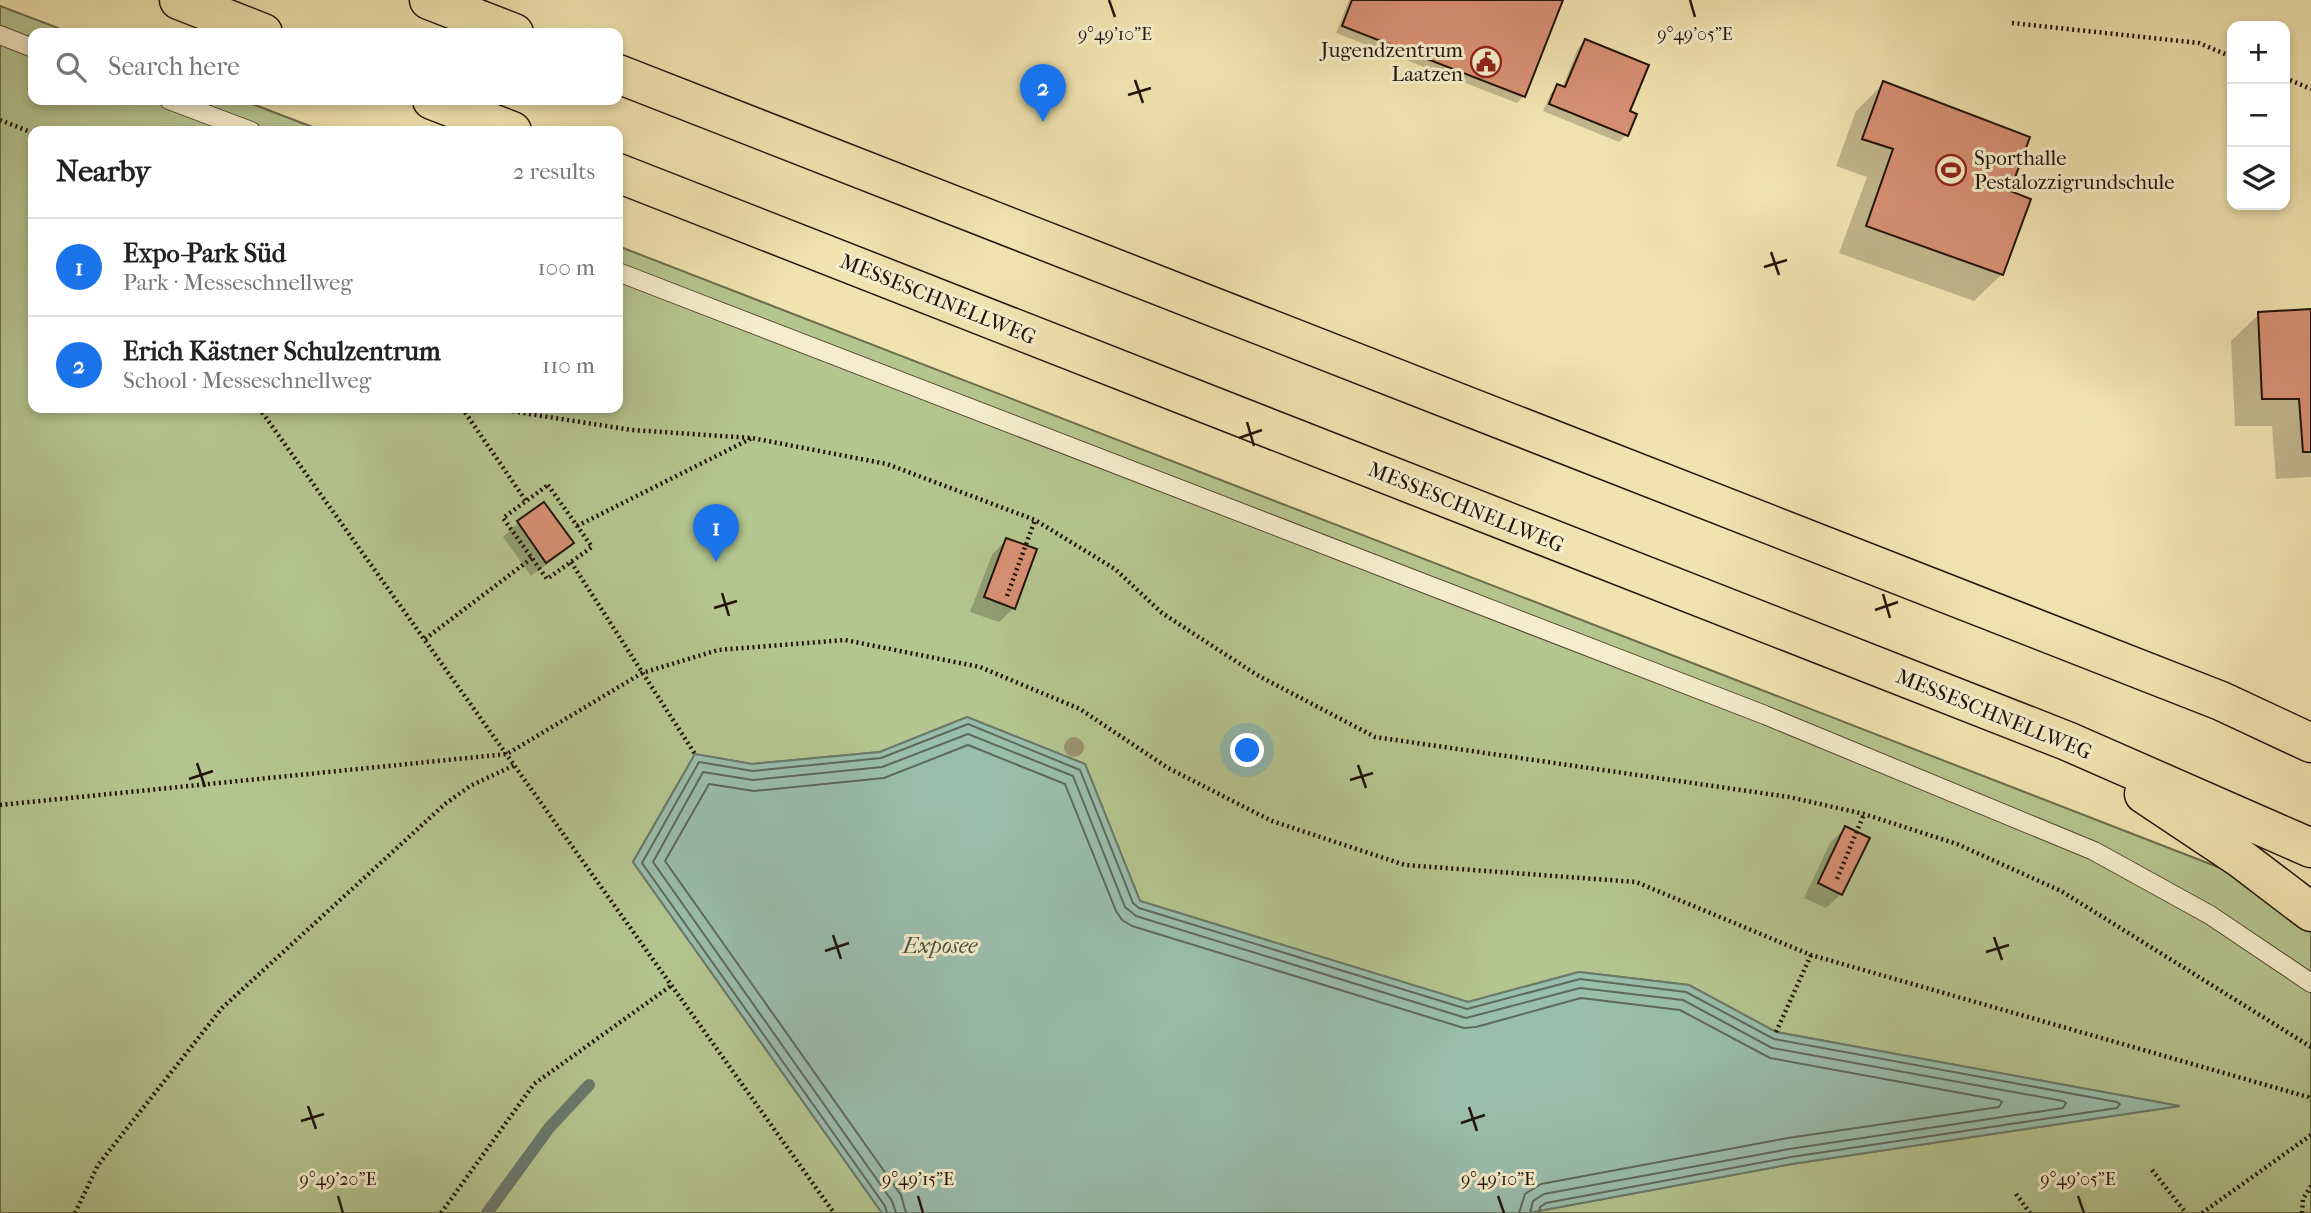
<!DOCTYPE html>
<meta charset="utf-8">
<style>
body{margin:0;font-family:"IM FELL French Canon",serif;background:#f2f2f2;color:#222}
.controls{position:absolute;right:21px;top:21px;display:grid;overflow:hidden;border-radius:14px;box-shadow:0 4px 10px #0003}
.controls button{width:63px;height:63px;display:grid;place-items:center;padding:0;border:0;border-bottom:2px solid #e0e0e0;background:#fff;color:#222;font:35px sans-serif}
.you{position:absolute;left:1248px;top:751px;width:24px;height:24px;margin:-18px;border:5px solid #fff;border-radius:50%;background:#1a73e8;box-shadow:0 0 0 10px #1a73e833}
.badge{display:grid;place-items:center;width:46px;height:46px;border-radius:50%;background:#1a73e8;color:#fff;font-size:23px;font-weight:700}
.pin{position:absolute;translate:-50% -58px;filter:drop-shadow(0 2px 4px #0008)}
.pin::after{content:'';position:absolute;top:37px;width:24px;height:21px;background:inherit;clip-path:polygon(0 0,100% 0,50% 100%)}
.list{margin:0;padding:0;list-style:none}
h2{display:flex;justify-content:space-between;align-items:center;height:91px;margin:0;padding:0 28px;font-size:30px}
h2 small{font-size:23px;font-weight:400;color:#767676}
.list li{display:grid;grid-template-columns:46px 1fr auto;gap:21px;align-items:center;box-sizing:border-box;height:98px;padding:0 28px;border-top:2px solid #e0e0e0}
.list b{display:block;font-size:26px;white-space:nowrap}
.list p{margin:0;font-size:23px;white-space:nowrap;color:#767676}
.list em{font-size:23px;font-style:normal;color:#767676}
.icon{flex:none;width:38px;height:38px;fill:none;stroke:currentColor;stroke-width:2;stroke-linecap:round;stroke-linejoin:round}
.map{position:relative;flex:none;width:2311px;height:1213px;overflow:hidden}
.search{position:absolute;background:#fff;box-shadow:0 4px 10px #0003;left:28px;top:28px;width:595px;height:77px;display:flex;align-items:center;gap:18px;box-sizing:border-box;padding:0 24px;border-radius:14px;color:#767676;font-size:26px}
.panel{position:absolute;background:#fff;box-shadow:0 4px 10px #0003;left:28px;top:126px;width:595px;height:287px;border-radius:14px}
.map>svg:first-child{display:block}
.green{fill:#b5c58f;stroke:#6c6c4e;stroke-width:2}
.water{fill:#9abead;stroke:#6a7a6d;stroke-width:2}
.shadow{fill:#0003}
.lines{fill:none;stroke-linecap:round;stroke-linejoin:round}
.shore{stroke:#5e695c;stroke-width:2}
.stream{stroke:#6a7a6d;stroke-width:12}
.building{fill:#d79073;stroke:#22140c;stroke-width:2}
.lane-casing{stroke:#564835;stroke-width:20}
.highway-casing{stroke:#22140c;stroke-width:41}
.path{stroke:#22140c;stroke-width:4.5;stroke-dasharray:2 3.5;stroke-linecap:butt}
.lane{stroke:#f5edcb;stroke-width:18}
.highway{stroke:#f0e3af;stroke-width:38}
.tree{fill:#9b936f}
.ticks{fill:none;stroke:#22140c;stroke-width:2.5}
.labels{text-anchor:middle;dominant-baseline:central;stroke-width:6;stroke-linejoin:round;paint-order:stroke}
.poi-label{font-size:21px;fill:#22140c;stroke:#f5edcb;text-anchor:end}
.street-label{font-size:21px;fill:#22140c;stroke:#f5edcb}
.water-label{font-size:23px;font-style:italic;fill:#4c5044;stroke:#f5edcb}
.ticks-label{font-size:18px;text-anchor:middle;fill:#22140c;stroke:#f5edcb;stroke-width:6;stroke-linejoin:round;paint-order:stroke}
</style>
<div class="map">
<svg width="2311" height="1213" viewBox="0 0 2311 1213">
<rect width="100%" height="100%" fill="#f0e3af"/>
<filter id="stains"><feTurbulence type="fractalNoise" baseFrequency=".00286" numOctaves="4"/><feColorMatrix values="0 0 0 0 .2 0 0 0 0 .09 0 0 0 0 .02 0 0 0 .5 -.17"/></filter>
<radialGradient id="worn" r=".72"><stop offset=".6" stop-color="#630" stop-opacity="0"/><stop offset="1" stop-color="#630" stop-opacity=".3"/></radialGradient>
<path class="green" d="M0 6 71 33H33V100H242L323 131H33V408H618V246L2241 876 2311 929V1213H1528L1792 1164 2178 1106 1776 1032 1689 985 1579 972 1468 1002 1140 901 1085 764 967 717 880 752 752 764 695 754 633 862 882 1213H0Z"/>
<path class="water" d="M967 717 1085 764 1140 901 1468 1002 1579 972 1689 985 1776 1032 2180 1106 1792 1164 1528 1213H882L633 862 695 754 752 764 880 752Z"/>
<g class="shadow">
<path d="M1349 0H1561L1524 96 1517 103 1336 33Z"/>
<path d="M1585 41 1627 112 1635 115 1626 135 1619 142 1543 111 1551 93 1558 86 1562 88 1578 48Z"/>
<path d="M1884 83 2007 192 2002 274 1974 301 1839 253 1867 177 1836 166 1856 111Z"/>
<path d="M2311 311V477L2276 479 2272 426H2235L2231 341 2259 314Z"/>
<path d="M544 504 572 543 557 557 531 576 503 537 518 523Z"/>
<path d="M1006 540 1014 608 999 622 970 612 992 555Z"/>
<path d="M1845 828 1841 894 1826 908 1804 898 1830 843Z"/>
</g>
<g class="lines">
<g class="shore">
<path d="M887 1213 885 1206 642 863 699 762 753 771 881 758 968 724 1080 770 1133 903 1139 908 1467 1009 1580 979 1686 992 1774 1039 2117 1102 2120 1104 2117 1108 1791 1157 1546 1203 1540 1207 1539 1213"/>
<path d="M896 1213 892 1201 653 862 703 772 753 780 882 767 968 734 1073 776 1125 907 1136 916 1466 1018 1580 988 1683 1000 1772 1048 2063 1101 2066 1103 2063 1108 1789 1149 1544 1194 1533 1201 1530 1213"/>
<path d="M906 1213 901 1195 665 861 709 784 754 791 884 778 968 745 1065 784 1116 911 1122 920 1132 926 1464 1028 1476 1027 1581 998 1680 1010 1770 1058 1999 1100 2002 1102 1999 1107 1788 1138 1541 1184 1525 1194 1519 1213"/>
</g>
<path class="stream" d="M487 1213 549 1128 589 1085"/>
</g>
<g class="building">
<path d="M1352 0H1563L1525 97 1342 26Z"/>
<path d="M1585 39 1649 65 1630 111 1637 114 1628 136 1549 104 1557 84 1565 87Z"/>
<path d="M1883 81 2030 137 2010 191 2031 199 2003 275 1866 226 1893 149 1862 139Z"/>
<path d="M2311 309V452H2303L2299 399H2262L2258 312Z"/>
<path d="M544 502 574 543 546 563 517 521Z"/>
<path d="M1006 538 1037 549 1015 609 984 597Z"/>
<path d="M1845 826 1870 838 1842 895 1818 883Z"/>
</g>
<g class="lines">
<g class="lane-casing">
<g id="lane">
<path d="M0 35 33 48"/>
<path d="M169 100 251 131"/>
<path d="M618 272 1765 715 2094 851 2210 915 2311 983"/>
</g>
</g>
<g class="highway-casing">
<g id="highway">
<path d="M179 0 263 33"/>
<path d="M429 0 514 33"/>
<path d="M618 74 2221 701 2311 743"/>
<path d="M432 100 512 131"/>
<path d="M618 173 2067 741 2311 848"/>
<path d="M2144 794 2240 858 2311 912"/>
</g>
</g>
<g class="path">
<path d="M2012 23 2199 43 2232 57"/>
<path d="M2285 78 2311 89"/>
<path d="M0 120 33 133"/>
<path d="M259 408 834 1213"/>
<path d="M462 408 526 501"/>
<path d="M491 408 632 430 752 438 887 464 1035 520 1115 569 1162 613 1257 675 1375 737 1789 797 1864 814 1957 844 2061 891 2311 1047"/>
<path d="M548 485 592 547 547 579 503 518Z"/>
<path d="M577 526 752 438"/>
<path d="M571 562 695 754"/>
<path d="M1007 596 1035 520"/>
<path d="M425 639 532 558"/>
<path d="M0 805 507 754 642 673 718 650 845 640 980 667 1080 709 1168 768 1272 821 1405 865 1636 882 1811 955 2308 1097 2311 1101"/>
<path d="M1837 879 1864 814"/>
<path d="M1776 1032 1811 955"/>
<path d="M2152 1170 2186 1213"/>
<path d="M2016 1194 2030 1213"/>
<path d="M75 1213 98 1165 222 1008 445 804 470 786 515 765"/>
<path d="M441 1213 534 1084 672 985"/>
<path d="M2202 1213 2311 1135"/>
<path d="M2302 1213 2303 1199 2311 1186"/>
</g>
<use href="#lane" class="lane"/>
<use href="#highway" class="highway"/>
</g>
<circle class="tree" cx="1074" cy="747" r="10"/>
<path class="ticks" d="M1109 0 1115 17M1690 0 1695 17M1135 80 1143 103M1128 95 1151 88M1771 252 1779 275M1764 267 1787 260M1247 422 1254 446M1239 438 1262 430M722 593 729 616M1883 594 1890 618M714 608 737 601M1875 610 1898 602M197 763 205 787M1358 765 1366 788M189 779 213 771M1350 780 1373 773M833 935 841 959M1994 937 2002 960M825 951 849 943M1986 952 2009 945M308 1106 316 1129M1469 1107 1477 1131M301 1121 324 1114M1461 1123 1485 1115M338 1196 343 1213M918 1196 923 1213M1498 1196 1504 1213M2078 1196 2084 1213"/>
<defs>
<g id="civic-ring" transform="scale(1.575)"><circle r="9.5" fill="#f5edcb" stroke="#8f2418" stroke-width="1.5"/><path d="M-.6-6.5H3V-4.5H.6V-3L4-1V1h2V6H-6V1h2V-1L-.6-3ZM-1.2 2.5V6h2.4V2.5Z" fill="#8f2418"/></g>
<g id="stadium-ring" transform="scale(1.575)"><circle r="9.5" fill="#f5edcb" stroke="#8f2418" stroke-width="1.5"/><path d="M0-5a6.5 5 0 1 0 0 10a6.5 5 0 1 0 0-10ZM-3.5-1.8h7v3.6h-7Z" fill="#8f2418"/></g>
</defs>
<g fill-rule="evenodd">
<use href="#civic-ring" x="1486" y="62"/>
<use href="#stadium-ring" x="1951" y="170"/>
</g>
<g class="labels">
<g class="poi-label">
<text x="1463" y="50">Jugendzentrum<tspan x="1463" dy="24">Laatzen</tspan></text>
<text x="1974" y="158" text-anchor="start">Sporthalle<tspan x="1974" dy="24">Pestalozzigrundschule</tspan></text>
</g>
<g class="street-label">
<text transform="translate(938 299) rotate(22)">MESSESCHNELLWEG</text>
<text transform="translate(1466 507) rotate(22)">MESSESCHNELLWEG</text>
<text transform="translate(1994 714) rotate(22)">MESSESCHNELLWEG</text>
</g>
<g class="water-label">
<text x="940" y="945">Exposee</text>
</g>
</g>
<g class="ticks-label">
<text x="1115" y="40">9°49'10"E</text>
<text x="1695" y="40">9°49'05"E</text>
<text x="338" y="1185">9°49'20"E</text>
<text x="918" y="1185">9°49'15"E</text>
<text x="1498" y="1185">9°49'10"E</text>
<text x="2078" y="1185">9°49'05"E</text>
</g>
<rect width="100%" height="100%" filter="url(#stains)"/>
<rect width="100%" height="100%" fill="url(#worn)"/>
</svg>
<div class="controls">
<button>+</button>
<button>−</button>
<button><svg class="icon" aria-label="layers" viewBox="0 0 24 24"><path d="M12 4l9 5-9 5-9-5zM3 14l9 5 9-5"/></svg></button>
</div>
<div class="you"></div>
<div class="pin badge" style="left:716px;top:562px">1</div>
<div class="pin badge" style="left:1043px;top:122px">2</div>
<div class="search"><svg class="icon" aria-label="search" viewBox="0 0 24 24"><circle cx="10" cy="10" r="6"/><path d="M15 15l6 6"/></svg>Search here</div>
<section class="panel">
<h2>Nearby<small>2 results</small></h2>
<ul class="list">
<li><span class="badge">1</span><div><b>Expo-Park Süd</b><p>Park · Messeschnellweg</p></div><em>100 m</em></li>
<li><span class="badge">2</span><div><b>Erich Kästner Schulzentrum</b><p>School · Messeschnellweg</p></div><em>110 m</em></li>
</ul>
</section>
</div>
